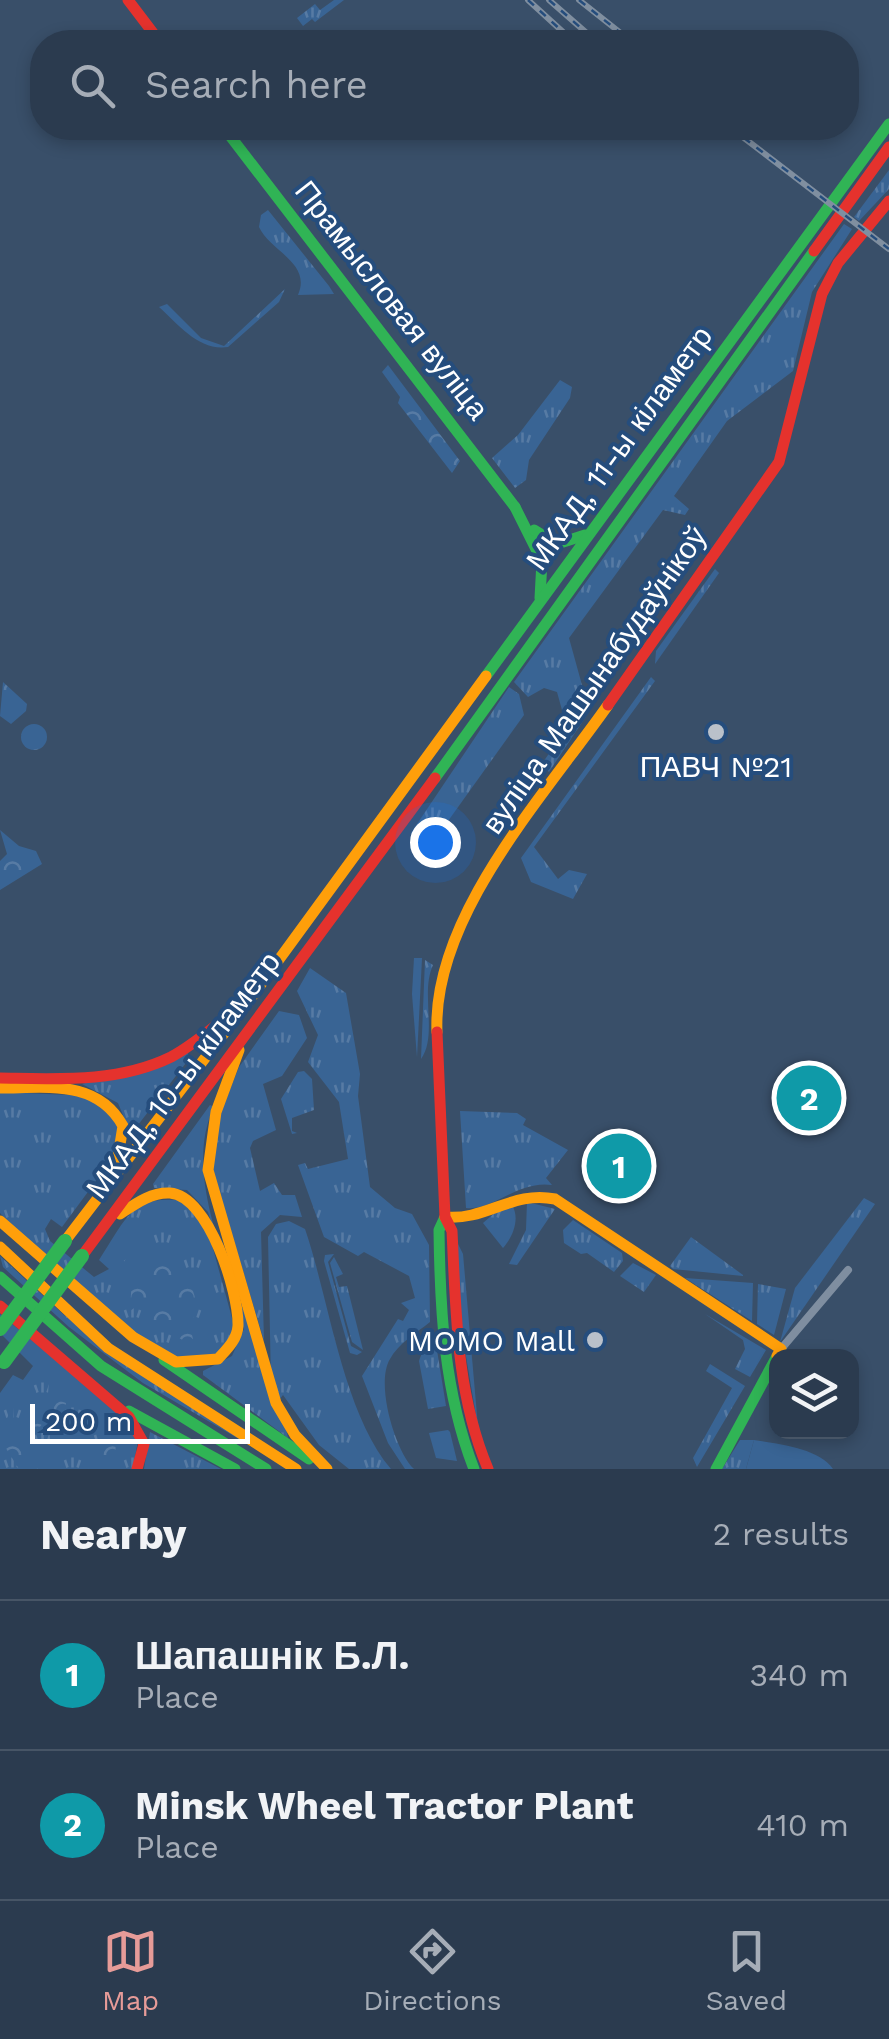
<!DOCTYPE html>
<meta charset="utf-8">
<style>
body{margin:0;font-family:"Work Sans",sans-serif;background:#334256;color:#f1f3f6}
.controls{position:absolute;right:30px;bottom:30px;display:grid;overflow:hidden;border-radius:20px;box-shadow:0 5px 15px #0003}
.controls button{width:90px;height:90px;display:grid;place-items:center;padding:0;border:0;border-bottom:2px solid #475566;background:#2b3b4f;color:#f1f3f6;font:50px sans-serif}
.scale{position:absolute;left:30px;bottom:25px;width:220px;box-sizing:border-box;padding-left:10px;border:5px solid #fff;border-top:0;font-size:28px;line-height:35px;white-space:nowrap;color:#fff;-webkit-text-stroke:8px #254d7d;paint-order:stroke}
.you{position:absolute;left:435px;top:842px;width:35px;height:35px;margin:-25px;border:8px solid #fff;border-radius:50%;background:#1a73e8;box-shadow:0 0 0 15px #1a73e833}
.badge{display:grid;place-items:center;width:65px;height:65px;border-radius:50%;background:#e69b98;color:#fff;font-size:32px;font-weight:700}
.pin{position:absolute;translate:-50% -50%;border:5px solid #fff;box-shadow:0 2px 10px #0006}
.list{margin:0;padding:0;list-style:none}
h2{display:flex;justify-content:space-between;align-items:center;height:130px;margin:0;padding:0 40px;font-size:42px}
h2 small{font-size:32px;font-weight:400;color:#a6adb7}
.list li{display:grid;grid-template-columns:65px 1fr auto;gap:30px;align-items:center;box-sizing:border-box;height:150px;padding:0 40px;border-top:2px solid #475566}
.list b{display:block;font-size:38px;white-space:nowrap}
.list p{margin:0;font-size:32px;white-space:nowrap;color:#a6adb7}
.list em{font-size:32px;font-style:normal;color:#a6adb7}
.icon{flex:none;width:55px;height:55px;fill:none;stroke:currentColor;stroke-width:2;stroke-linecap:round;stroke-linejoin:round}
.map{position:relative;flex:none;width:889px;height:1469px;overflow:hidden}
.search{position:absolute;background:#2b3b4f;box-shadow:0 5px 15px #0003;left:30px;right:30px;top:30px;height:110px;display:flex;align-items:center;gap:25px;box-sizing:border-box;padding:0 35px;border-radius:40px;color:#a6adb7;font-size:38px}
.sheet{height:430px;background:#2b3b4f}
nav{display:flex;justify-content:space-around;align-items:center;box-sizing:border-box;height:140px;border-top:2px solid #475566;background:#2b3b4f;font-size:28px;color:#a6adb7}
nav a{display:grid;justify-items:center;gap:5px}
nav .on{color:#e69b98}
.map>svg:first-child{display:block}
.grass{fill:url(#grass-tufts)}
.forest{fill:url(#forest-crowns)}
.green{fill:#396494}
.lines{fill:none;stroke-linecap:round;stroke-linejoin:round}
.street{stroke:#7f8ea0;stroke-width:8}
.fast{stroke:#30b455;stroke-width:11}
.slow{stroke:#ff9f0a;stroke-width:11}
.jam{stroke:#e5322d;stroke-width:11}
.rail-casing{stroke:#808fa0;stroke-width:6}
.rail{stroke:#254d7d;stroke-width:2.5;stroke-dasharray:8;stroke-linecap:butt}
.fast-bridge{stroke:#30b455;stroke-width:14}
.poi-dot{fill:#bac1ca;stroke:#254d7d;stroke-width:4}
.labels{text-anchor:middle;dominant-baseline:central;stroke-width:8;stroke-linejoin:round;paint-order:stroke}
.street-label{font-size:30px;fill:#fff;stroke:#254d7d}
.poi-label{font-size:30px;fill:#fff;stroke:#254d7d}
</style>
<div class="map">
<svg width="889" height="1469" viewBox="0 0 889 1469">
<defs>
<pattern id="grass-tufts" width="24" height="20" patternUnits="userSpaceOnUse" patternTransform="scale(2.5)"><rect width="24" height="20" fill="#396494"/><path d="M3 7l-1-3M5 7V3M7 7l1-3M15 17l-1-3M17 17v-4M19 17l1-3" fill="none" stroke="#577ba4"/></pattern>
<pattern id="forest-crowns" width="20" height="18" patternUnits="userSpaceOnUse" patternTransform="scale(2.5)"><rect width="20" height="18" fill="#396494"/><path d="M2 6a3 3 0 1 1 6 0M12 15a3 3 0 1 1 6 0" fill="none" stroke="#577ba4"/></pattern>
</defs>
<rect width="100%" height="100%" fill="#394f69"/>
<g class="grass">
<path d="M334 0H344L315 22 312 19 303 26 297 18 315 4 320 10Z"/>
<path d="M889 170V189L859 221 854 217Z"/>
<path d="M268 210 329 286 334 294 298 295C312 263 270 251 259 227L261 215Z"/>
<path d="M844 224 852 229 812 292 793 371 727 421 674 496 689 509 685 515 663 510 569 638 585 696 595 703 549 772 541 765 567 728 557 692 544 688 528 697 514 682Z"/>
<path d="M285 289 279 302 228 347C199 351 180 326 159 307L167 304 201 338 224 346Z"/>
<path d="M560 380 572 387 570 398 529 460 526 480 515 488 492 458 518 435Z"/>
<path d="M715 569 719 573 655 664 656 651Z"/>
<path d="M651 677 655 681 534 847 558 879 569 870 587 874 573 899 531 882 521 858Z"/>
<path d="M509 687 519 694 524 715 433 842 426 844 411 833Z"/>
<path d="M414 958H422L417 1057 412 994Z"/>
<path d="M425 960 433 965C420 993 438 1035 421 1059Z"/>
<path d="M310 968 346 993 360 1074 358 1096 370 1187 395 1208 412 1214 429 1245 430 1322C416 1333 398 1344 390 1359 375 1383 395 1451 414 1469H405L388 1443 362 1376 398 1319 403 1321 409 1310 401 1303 415 1298 409 1276 364 1252 358 1256 324 1237 298 1165 305 1163 308 1169 348 1159 339 1102 308 1062 318 1035 297 991Z"/>
<path d="M279 1011 299 1015 307 1038 282 1076 263 1084 276 1130 253 1141 250 1148 260 1191 274 1183 282 1195H295L302 1217 280 1215 261 1232 264 1341 213 1171 219 1117 239 1067Z"/>
<path d="M188 1053 189 1059 131 1134 118 1103 82 1084Z"/>
<path d="M304 1071 312 1079 314 1110 292 1118V1131L297 1133 292 1134 281 1099 298 1072Z"/>
<path d="M0 1092 93 1096 119 1125 113 1158 62 1227 51 1219 45 1229 50 1241 94 1277 109 1269 99 1260C126 1220 130 1194 184 1201L209 1234 235 1329 220 1353C211 1355 198 1362 189 1361 146 1358 32 1247 0 1213Z"/>
<path d="M210 1105 214 1107C170 1197 273 1347 288 1438L203 1375V1371L232 1356 244 1329 208 1212 187 1190 154 1188 153 1184Z"/>
<path d="M460 1111 517 1113 526 1119 523 1125 568 1150 546 1178 552 1185C518 1180 493 1211 466 1208Z"/>
<path d="M864 1198 875 1204 780 1342 795 1288Z"/>
<path d="M527 1202 555 1209 517 1265 509 1264 526 1230Z"/>
<path d="M505 1204H511C521 1217 513 1237 503 1248L483 1223Z"/>
<path d="M573 1220 622 1253 623 1261 614 1272 587 1253 581 1254 564 1243 563 1230Z"/>
<path d="M289 1221 305 1229C329 1299 343 1413 391 1469H349L319 1445 283 1395 278 1401 271 1381 268 1237 276 1224Z"/>
<path d="M691 1237 743 1275V1276L673 1269 670 1266Z"/>
<path d="M457 1242 463 1254 478 1427 461 1327Z"/>
<path d="M334 1254 328 1262 351 1346 362 1352 357 1355 350 1353 324 1261 325 1255Z"/>
<path d="M0 1256 64 1315 290 1469 143 1383 69 1327 3 1267Z"/>
<path d="M334 1257 343 1274 336 1277 339 1287 347 1286 363 1350 352 1342 330 1263Z"/>
<path d="M633 1263 656 1275 644 1292 620 1276Z"/>
<path d="M685 1278 753 1283 752 1321Z"/>
<path d="M758 1284 786 1289 774 1335 757 1324Z"/>
<path d="M0 1314 124 1416 138 1440 133 1469H0V1393L13 1375 23 1380 33 1366 0 1333Z"/>
<path d="M705 1314 766 1350 750 1377 735 1369 745 1349 743 1340Z"/>
<path d="M436 1344 446 1406 428 1409 419 1361 424 1347Z"/>
<path d="M710 1364 745 1386 697 1467 693 1458 732 1388 706 1371Z"/>
<path d="M448 1430 450 1432 457 1461 436 1458 429 1433Z"/>
<path d="M150 1432 221 1469H144Z"/>
<path d="M740 1440H754L746 1469H722Z"/>
</g>
<g class="forest">
<path d="M388 365 460 461 452 473 398 403 400 397 382 372Z"/>
<path d="M3 682 27 704 26 711 11 724 0 716Z"/>
<circle cx="34" cy="737" r="13"/>
<path d="M0 830 19 846 36 851 42 864 0 890V861L7 854Z"/>
<path d="M130 1253 181 1264C186 1278 195 1289 196 1305 196 1315 189 1325 193 1339L186 1342 179 1338 186 1329 182 1323 178 1331 152 1322 148 1308 141 1303 130 1311 132 1276 121 1266Z"/>
<path d="M49 1381 54 1382 57 1400 66 1403 64 1417 58 1419V1438L50 1439 48 1418 36 1431 30 1403 35 1389 38 1399 47 1406Z"/>
<path d="M10 1407H14L12 1442 18 1444V1433L29 1442 26 1453 45 1456 38 1469H19L2 1442Z"/>
<path d="M96 1423 115 1430 116 1463 111 1469H88L90 1449 99 1437Z"/>
</g>
<path class="green" d="M754 1440C777 1444 819 1448 833 1469H746Z"/>
<g class="lines">
<path class="street" d="M781 1349 848 1270"/>
<g class="fast">
<path d="M224 128 515 507"/>
<path d="M515 507 542 561 540 598"/>
<path d="M534 530 557 544 585 535"/>
<path d="M486 676 889 124"/>
<path d="M435 778 814 251"/>
<path d="M445 1217 439 1230C440 1311 444 1392 474 1469"/>
<path d="M0 1277 101 1366 266 1469"/>
<path d="M164 1360 309 1459"/>
<path d="M129 1411 235 1469"/>
<path d="M716 1469 776 1358"/>
</g>
<g class="slow">
<path d="M437 1032C432 917 544 796 608 705"/>
<path d="M239 1050 216 1112 208 1170 276 1403 295 1435 327 1469"/>
<path d="M0 1088C47 1088 97 1079 123 1126L116 1169"/>
<path d="M445 1217C486 1221 513 1190 555 1199L781 1349 777 1356"/>
<path d="M0 1221 133 1337 176 1362 218 1359C227 1349 237 1340 238 1326 239 1293 209 1196 170 1193 151 1192 135 1204 120 1214"/>
<path d="M65 1241 248 1002 486 676"/>
<path d="M0 1247 108 1348 296 1469"/>
</g>
<g class="jam">
<path d="M128 0 160 42"/>
<path d="M814 251 889 147"/>
<path d="M608 705 779 462 822 294 838 263 889 201"/>
<path d="M437 1032 445 1217 452 1231C456 1312 456 1393 488 1469"/>
<path d="M0 1078C57 1079 118 1083 171 1057 194 1045 214 1026 235 1011"/>
<path d="M82 1256 435 778"/>
<path d="M0 1306 129 1417 144 1444 137 1469"/>
</g>
<g class="rail-casing">
<g id="rail">
<path d="M528 0 574 42"/>
<path d="M549 0 597 42"/>
<path d="M579 0 632 42"/>
<path d="M731 128 889 249"/>
</g>
</g>
<use href="#rail" class="rail"/>
<g class="fast-bridge">
<path d="M0 1329 65 1241"/>
<path d="M4 1362 82 1256"/>
</g>
</g>
<g class="poi-dot">
<circle cx="716" cy="732" r="10"/>
<circle cx="595" cy="1340" r="10"/>
</g>
<g class="labels">
<g class="street-label">
<text transform="translate(392 300) rotate(52)">Прамысловая вуліца</text>
<text transform="translate(619 448) rotate(-54)">МКАД, 11-ы кіламетр</text>
<text transform="translate(594 680) rotate(-55)">вуліца Машынабудаўнікоў</text>
<text transform="translate(183 1075) rotate(-53)">МКАД, 10-ы кіламетр</text>
</g>
<g class="poi-label">
<text x="716" y="766">ПАВЧ №21</text>
<text x="575" y="1340" text-anchor="end">MOMO Mall</text>
</g>
</g>
</svg>
<div class="controls">
<button><svg class="icon" aria-label="layers" viewBox="0 0 24 24"><path d="M12 4l9 5-9 5-9-5zM3 14l9 5 9-5"/></svg></button>
</div>
<div class="scale">200 m</div>
<div class="you"></div>
<div class="pin badge" style="left:619px;top:1166px;background:#0f9aa8">1</div>
<div class="pin badge" style="left:809px;top:1098px;background:#0f9aa8">2</div>
<div class="search"><svg class="icon" aria-label="search" viewBox="0 0 24 24"><circle cx="10" cy="10" r="6"/><path d="M15 15l6 6"/></svg>Search here</div>
</div>
<section class="sheet">
<h2>Nearby<small>2 results</small></h2>
<ul class="list">
<li><span class="badge" style="background:#0f9aa8">1</span><div><b>Шапашнік Б.Л.</b><p>Place</p></div><em>340 m</em></li>
<li><span class="badge" style="background:#0f9aa8">2</span><div><b>Minsk Wheel Tractor Plant</b><p>Place</p></div><em>410 m</em></li>
</ul>
</section>
<nav>
<a class="on"><svg class="icon" aria-label="map" viewBox="0 0 24 24"><path d="M3 6l6-2 6 2 6-2v14l-6 2-6-2-6 2zM9 4v14M15 6v14"/></svg>Map</a>
<a><svg class="icon" aria-label="directions" viewBox="0 0 24 24"><path d="M12 3l9 9-9 9-9-9zM9 14v-3h6M13 9l2 2-2 2"/></svg>Directions</a>
<a><svg class="icon" aria-label="saved" viewBox="0 0 24 24"><path d="M7 4h10v16l-5-4-5 4z"/></svg>Saved</a>
</nav>
